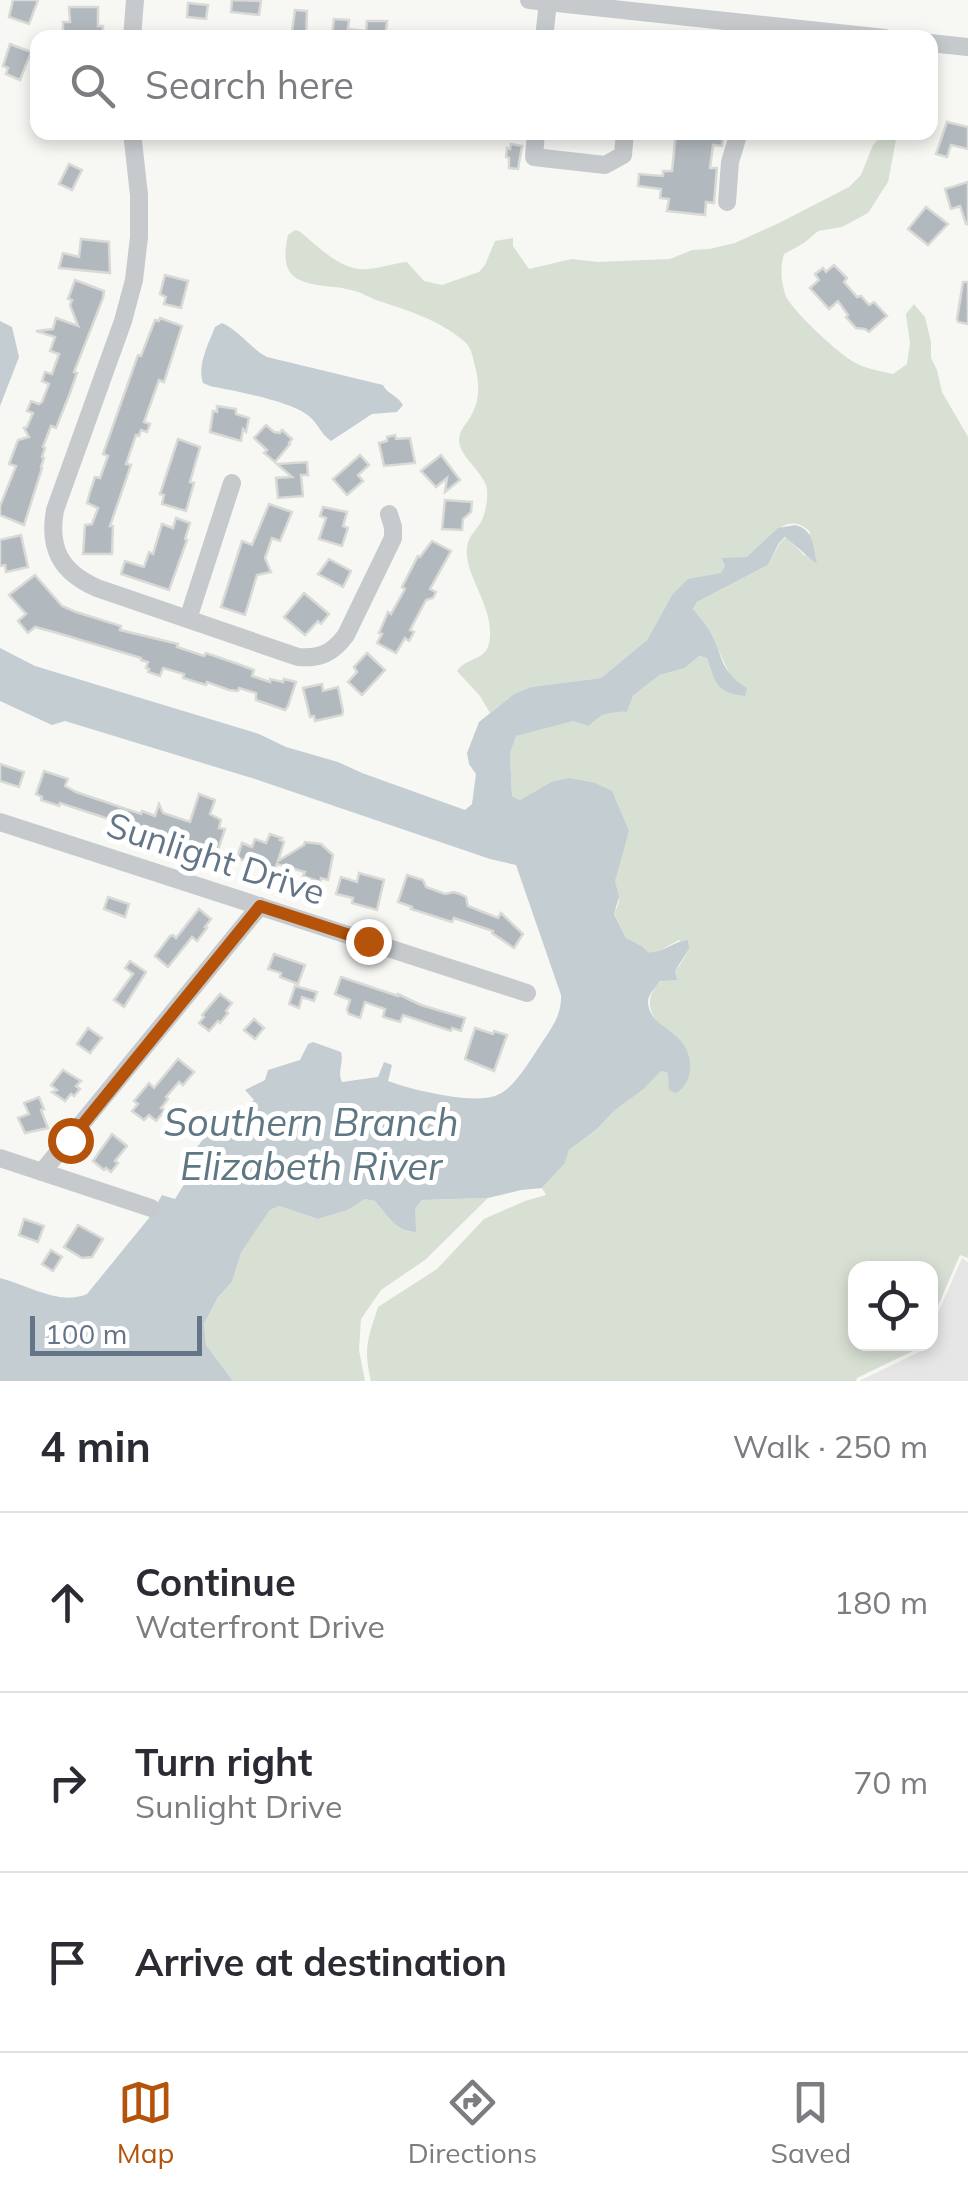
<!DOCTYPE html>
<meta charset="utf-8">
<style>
body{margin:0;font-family:Mulish,sans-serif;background:#f7f7f7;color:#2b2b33}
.controls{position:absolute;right:30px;bottom:30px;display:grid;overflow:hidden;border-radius:20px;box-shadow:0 5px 15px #0003}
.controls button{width:90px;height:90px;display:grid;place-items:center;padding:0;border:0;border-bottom:2px solid #e1e1e2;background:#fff;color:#2b2b33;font:50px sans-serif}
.scale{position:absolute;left:30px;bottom:25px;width:172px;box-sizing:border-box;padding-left:10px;border:5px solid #647587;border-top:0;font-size:28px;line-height:35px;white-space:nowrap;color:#647587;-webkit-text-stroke:8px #fff;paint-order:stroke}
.stop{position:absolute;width:30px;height:30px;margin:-22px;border:8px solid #b45309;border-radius:50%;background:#fff}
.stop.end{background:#b45309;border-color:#fff;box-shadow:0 2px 10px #0008}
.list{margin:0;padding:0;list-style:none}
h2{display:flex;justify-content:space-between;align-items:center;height:130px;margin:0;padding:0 40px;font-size:42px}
h2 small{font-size:32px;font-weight:400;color:#7c7c81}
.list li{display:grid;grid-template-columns:65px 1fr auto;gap:30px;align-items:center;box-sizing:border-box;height:180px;padding:0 40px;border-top:2px solid #e1e1e2}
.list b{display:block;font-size:38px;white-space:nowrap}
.list p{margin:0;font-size:32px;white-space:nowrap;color:#7c7c81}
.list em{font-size:32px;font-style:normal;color:#7c7c81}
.icon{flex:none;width:55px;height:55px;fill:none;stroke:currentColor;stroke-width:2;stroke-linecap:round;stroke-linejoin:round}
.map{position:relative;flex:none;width:968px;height:1381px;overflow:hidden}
.search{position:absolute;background:#fff;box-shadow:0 5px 15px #0003;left:30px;right:30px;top:30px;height:110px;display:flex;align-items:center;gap:25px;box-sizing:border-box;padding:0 35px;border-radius:20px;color:#7c7c81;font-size:38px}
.sheet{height:670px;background:#fff}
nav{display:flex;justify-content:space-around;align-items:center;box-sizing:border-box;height:140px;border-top:2px solid #e1e1e2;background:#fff;font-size:28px;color:#7c7c81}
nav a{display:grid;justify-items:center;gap:5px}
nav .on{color:#b45309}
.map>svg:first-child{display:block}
.built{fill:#e5e6e5}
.green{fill:#d8e0d4}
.water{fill:#c3cdd2}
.building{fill:#b2b9be;stroke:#d9d9d6;stroke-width:2.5}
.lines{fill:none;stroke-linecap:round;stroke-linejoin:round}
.minor{stroke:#c6cacd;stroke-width:18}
.route{stroke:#b45309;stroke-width:12}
.labels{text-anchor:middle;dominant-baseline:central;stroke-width:10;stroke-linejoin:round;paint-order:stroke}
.street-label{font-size:35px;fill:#647587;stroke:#fff}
.water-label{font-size:38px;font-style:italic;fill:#5f7783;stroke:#fff}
</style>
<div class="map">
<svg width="968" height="1381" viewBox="0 0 968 1381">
<rect width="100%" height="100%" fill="#f7f7f4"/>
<path class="built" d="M962 1258 968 1262V1381H859L921 1351 924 1344H930L931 1329Z"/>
<g class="green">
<path d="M885 132 897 134 888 182 868 213 842 227 818 231 804 243 784 254C780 267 781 280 785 294 790 309 839 354 854 362 866 369 880 371 893 374L907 364 910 343 906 314 914 304 925 317 931 342V358L937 370 942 392 968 437V1258L960 1255 931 1322 930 1268H856V1344H921L919 1348 857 1378 856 1381H371C363 1347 368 1339 378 1307L437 1269 484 1219 525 1201 546 1195 542 1188 565 1163 569 1150 597 1129 615 1110 644 1089 661 1071 668 1073 676 1036C656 1026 640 1005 657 985 662 979 670 976 676 970 681 964 685 956 689 949L679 940 656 953 648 952 642 946 626 938 614 913C624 897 615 896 615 881 616 867 625 845 629 831L551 782 520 800 512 796 510 753 515 736 574 721 595 720 610 711 627 712 633 696 640 690 660 675 685 668 699 656 707 658 712 674 746 688 732 679 709 631 693 609 697 602 768 565 780 543 786 537 805 556 810 532C782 506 768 548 747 557 741 560 728 558 721 559L725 566 722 573 672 595 647 640 601 678 531 687 514 694 490 713 480 696 457 671C468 655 489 663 490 636 492 604 464 574 467 548 468 536 475 532 481 522 486 513 489 494 486 485 480 469 459 456 459 440 460 428 467 424 472 414 481 397 479 380 474 362 472 354 471 348 465 342 438 319 409 311 376 300 369 297 362 293 355 291 337 285 313 288 296 278 282 269 285 248 288 235L295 230 299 231C318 246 341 272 368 269 381 268 394 263 407 262L424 281 442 285 479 272 485 265 495 241 513 238V246L529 269 572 259 598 262 670 259 692 250 709 249 735 243 779 223 849 187 861 175 873 145Z"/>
<path d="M488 1198 425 1260 381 1290 361 1319 359 1350 365 1381H233L206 1345 204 1324 218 1297 232 1282 241 1253 251 1236 270 1210 279 1206 318 1219 348 1210 365 1199 375 1201C386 1214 396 1232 415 1232V1209L422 1200Z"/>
</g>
<g class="water">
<path d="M0 321 12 327 19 357 0 406Z"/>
<path d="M222 323C240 331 250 348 267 357L383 385C387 394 396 394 403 405L397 412 372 414 331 441C321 434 319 425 310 417 293 401 234 391 210 386L203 383C197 365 208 345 215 327Z"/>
<path d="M795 525C814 529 813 547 817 564L785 537 779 543 768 565 697 602 693 609C698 616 705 623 709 630 724 656 718 670 747 688L745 696C717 693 715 683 707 658L699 656 685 668 660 675 640 690 633 696 627 712C611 711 600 714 589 726L574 721 516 736 510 753 512 796 520 800 551 782 569 778 595 783 612 791 629 831 615 881 619 897 614 914 626 938 642 946 648 952C663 954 673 941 688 940L689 949 675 971 677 980 660 981C656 987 648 994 648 1002 649 1024 674 1029 683 1044 694 1059 693 1083 676 1093L669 1090 668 1073 661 1071 644 1089 615 1110 597 1129 569 1150 565 1163 542 1188 521 1190 488 1198 422 1200 415 1209 416 1232C396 1232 387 1215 375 1201L365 1199 348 1210 318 1219 279 1206 270 1210 252 1236 241 1253 232 1282 218 1297 204 1324 206 1345 233 1381H0V1278C29 1285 58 1306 87 1294L149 1218 162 1195 175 1199 190 1175 188 1159 207 1134C228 1132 240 1115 254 1100L245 1090 265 1080 268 1070 300 1060 308 1044 313 1042 341 1052C344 1063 337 1072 342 1082L378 1077 384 1062 392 1065 388 1081C412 1090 471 1104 495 1096 514 1090 530 1060 541 1044 551 1029 562 1015 561 995L516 865 490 859 255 779 65 721 52 725 0 701V648L35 666 259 734 286 747 338 762 362 773 465 810 472 804 476 774 469 764 467 753 479 722 514 694 531 687 601 678 647 640 672 595 688 579 721 573 725 566 721 558 747 557 778 528Z"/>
</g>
<g class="building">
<path d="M13 0H38L29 24 9 17Z"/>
<path d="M232 0 261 1 259 15 231 12Z"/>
<path d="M188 3 208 5 206 19 187 17Z"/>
<path d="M69 7H98V26H103V38L63 37V22H70Z"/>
<path d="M295 10 307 11 306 38H291Z"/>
<path d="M334 19 349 20 348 29 366 31 367 21H387L385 38H340L332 35Z"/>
<path d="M10 44 31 52 20 80 6 74 8 68 3 66Z"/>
<path d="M947 122 968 127V149L951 145 947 157 936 154Z"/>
<path d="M676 132 724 134 722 146 713 145 710 168H717L714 203 706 202 705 215 667 211 669 199 660 198 661 189 638 186 639 174 663 176V171H672Z"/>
<path d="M511 144 522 146 518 169 509 168V158L506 157 507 148 510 149Z"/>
<path d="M69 164 82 170 72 190 59 184Z"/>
<path d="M968 182V224H966L960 206 951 209 945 189Z"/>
<path d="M926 207 948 224 928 245 908 229Z"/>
<path d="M81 239 109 242 110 273 59 268 63 253 79 257Z"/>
<path d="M834 265 847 278 844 282 857 297 861 296 869 305 874 302 887 316 869 332 865 329 856 328 846 317 848 315 838 301 829 309 810 288 819 280 815 274 823 268 826 272Z"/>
<path d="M165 275 188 281 181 308 164 304 166 297 160 294Z"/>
<path d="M75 280 104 291 103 298 74 372 77 373 70 393 56 428 51 426 43 447 45 448 42 457 44 458 41 467 42 468 24 525 0 515V506L16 466 9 464 18 440 29 437 24 428 27 427 33 413 27 411 31 401 39 404 42 402 49 384 42 381 45 372 52 374 59 354 50 351 55 337 36 331 53 329 56 318 78 326 70 305 72 300 68 299Z"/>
<path d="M963 282H968V324L958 322 957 319Z"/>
<path d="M160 318 182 326 164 382 159 380 144 422 150 424 147 432 141 430 139 436 136 435 126 464 131 465 110 526H113L112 554H83L85 525 92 524 98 508 87 503 90 492 95 477 100 478 108 456 103 454 138 355 141 356 155 320 159 321Z"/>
<path d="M217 406 236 409V414L249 418 246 432 243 429 241 441 210 432 213 411 217 412Z"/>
<path d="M266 425 274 432 280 433 282 430 292 439 289 443 290 444 275 462 264 453 267 450 254 438Z"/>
<path d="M395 435 396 439 410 438 415 463 384 466 379 443 387 441V437Z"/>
<path d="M178 439 200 447 190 482 194 483 186 511 162 504 164 495 160 494Z"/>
<path d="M360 455 369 465 358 475 363 481 347 495 333 479Z"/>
<path d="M441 455 460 480 445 492 447 478 436 487 421 471Z"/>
<path d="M307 462 308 475H301L303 496 278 498 276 478 292 477 277 464Z"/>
<path d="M445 500 472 502 471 512 463 519 462 530 442 529Z"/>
<path d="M269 504 292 512 280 541 272 538 265 558 271 572 257 575 245 615 221 607 242 541 252 545Z"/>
<path d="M323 507 347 512 343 526 348 528 342 546 319 539 326 518 320 516Z"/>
<path d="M176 518 190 523 185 539 187 540 169 590 121 574 125 561 144 567 149 552 153 554 162 524 173 528Z"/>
<path d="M21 535 28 567 6 572 5 565 0 566V540Z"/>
<path d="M432 541 451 551 430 589 436 592 433 598 426 600 410 630 414 632 409 641 405 638 396 653 377 643 382 634 379 633 388 612 391 614 405 589 402 587 418 556 420 557Z"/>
<path d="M329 559 351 571 343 587 318 574Z"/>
<path d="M35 575 62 606 76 612 121 626 120 630 178 644 177 647 204 656 206 653 238 664 254 670 252 676 270 682V679L283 682 284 679 296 682 288 706 285 710 256 700V693L239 688 238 691 229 690 207 682 206 685 183 678 184 674 163 668 160 676 148 672 149 669 146 668 148 662 141 660V658L54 632 35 627 28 633 18 621 26 614 9 595Z"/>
<path d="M304 593 329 614 321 624 318 621 305 635 284 617Z"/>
<path d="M367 653 385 670 362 695 348 682 357 672 354 667Z"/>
<path d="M322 684 323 691 338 687 343 711 342 715 315 721 314 716 310 717 303 688Z"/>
<path d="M0 764 24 772 19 787 0 781Z"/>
<path d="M44 771 68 779 65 786 76 792 141 814 142 811 155 816 159 804 163 813 190 822 199 794 215 800 210 814 221 820 219 828 225 829 218 850 176 837V839L160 834 159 836 147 833 148 830 122 820 121 823 60 803 59 806 41 800 42 797 36 794Z"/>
<path d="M270 834 282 838 280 840 284 842 278 861 304 845 305 842 321 844 333 855 328 880 321 878 320 882 303 876 305 872 277 864 274 871 237 858 242 843 252 847 255 839 266 843Z"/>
<path d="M359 873 384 880 377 910 352 903 353 898 336 894 341 877 357 882Z"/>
<path d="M407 875 423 880 426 887 445 894 454 892 460 894 466 897 468 906 498 918 501 913 523 934 514 948 492 933 493 931 454 918 452 922 411 909 412 907 398 902Z"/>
<path d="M108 897 129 904 125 917 104 909Z"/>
<path d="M199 909 211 919 205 927 207 928 197 941 192 937 168 967 155 956 170 936 173 935 176 938Z"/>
<path d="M274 954 305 965 298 984 280 977 281 973 268 969Z"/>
<path d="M130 961 146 972 124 1007 114 1000 133 974 125 968Z"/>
<path d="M341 977 398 996V994L421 1005 465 1018 461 1031 452 1028 451 1031 403 1015 400 1022 383 1017 385 1009 365 1002 360 1018 349 1014 347 1010 350 1000 335 994Z"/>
<path d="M295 986 317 992 314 1001 302 997 299 1008 289 1004Z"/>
<path d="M220 994 232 1003 226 1011 228 1013 220 1023 218 1021 209 1031 199 1023 204 1017 202 1015Z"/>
<path d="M254 1019 264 1028 255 1039 244 1030Z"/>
<path d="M88 1028 102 1038 90 1053 77 1044Z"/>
<path d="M475 1028 493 1034 494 1031 507 1035 494 1071 465 1059Z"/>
<path d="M178 1059 194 1072 183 1085 179 1082 166 1097 168 1099 161 1108 165 1110 156 1121 149 1115 144 1120 132 1111 138 1104 134 1101 149 1083 154 1088Z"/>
<path d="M63 1070 81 1081 76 1086 80 1089 74 1096 71 1094 65 1101 52 1092 57 1090 51 1085Z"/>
<path d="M39 1097 44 1109 41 1110 48 1128 25 1133 18 1118 29 1114 24 1103Z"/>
<path d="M112 1134 127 1146 115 1161 118 1163 111 1172 106 1168 104 1170 93 1161Z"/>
<path d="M24 1219 44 1226 38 1242 19 1235Z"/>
<path d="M78 1225 103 1239 92 1257 82 1258 64 1247Z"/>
<path d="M51 1250 62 1257 53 1271 42 1264Z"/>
</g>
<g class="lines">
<g class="minor">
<path d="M529 0 885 38"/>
<path d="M132 38 135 0"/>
<path d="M544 38 548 2"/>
<path d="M930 43 968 47"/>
<path d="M132 132 139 195V237L134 280 123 321 55 510C48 549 61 572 97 588L298 657C320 659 333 653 346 635L393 538V527L389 514"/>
<path d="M536 132 534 157 605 165 623 155 625 132"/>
<path d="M727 202 730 162 739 132"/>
<path d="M188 619 232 483"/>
<path d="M0 822 527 993"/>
<path d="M0 1158 151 1208"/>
<path d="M42 1172 260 906"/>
</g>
</g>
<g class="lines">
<path class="route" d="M70 1140 260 906 368 941"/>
</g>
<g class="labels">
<g class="street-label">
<text transform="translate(216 858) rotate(18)">Sunlight Drive</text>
</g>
<g class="water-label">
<text x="311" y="1122">Southern Branch<tspan x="311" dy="44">Elizabeth River</tspan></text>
</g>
</g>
</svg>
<div class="controls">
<button><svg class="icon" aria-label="locate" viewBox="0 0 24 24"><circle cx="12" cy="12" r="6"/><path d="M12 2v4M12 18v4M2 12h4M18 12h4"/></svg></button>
</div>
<div class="scale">100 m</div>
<div class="stop" style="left:70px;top:1140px"></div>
<div class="stop end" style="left:368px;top:941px"></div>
<div class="search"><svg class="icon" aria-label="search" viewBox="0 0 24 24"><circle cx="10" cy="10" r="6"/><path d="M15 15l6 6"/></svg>Search here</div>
</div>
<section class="sheet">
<h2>4 min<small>Walk · 250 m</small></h2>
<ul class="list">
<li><svg class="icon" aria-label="ahead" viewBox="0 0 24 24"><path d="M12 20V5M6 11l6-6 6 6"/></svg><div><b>Continue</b><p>Waterfront Drive</p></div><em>180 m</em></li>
<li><svg class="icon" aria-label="right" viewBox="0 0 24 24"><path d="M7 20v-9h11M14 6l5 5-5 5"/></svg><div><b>Turn right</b><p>Sunlight Drive</p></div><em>70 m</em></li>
<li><svg class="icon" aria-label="arrive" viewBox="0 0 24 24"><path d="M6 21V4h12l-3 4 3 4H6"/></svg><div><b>Arrive at destination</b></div></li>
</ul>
</section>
<nav>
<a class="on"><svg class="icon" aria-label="map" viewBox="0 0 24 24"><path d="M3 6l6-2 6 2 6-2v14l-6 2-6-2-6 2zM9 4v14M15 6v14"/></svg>Map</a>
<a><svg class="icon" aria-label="directions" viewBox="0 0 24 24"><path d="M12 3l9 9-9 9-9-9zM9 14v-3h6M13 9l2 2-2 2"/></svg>Directions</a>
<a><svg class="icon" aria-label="saved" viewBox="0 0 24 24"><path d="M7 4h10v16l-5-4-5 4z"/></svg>Saved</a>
</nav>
